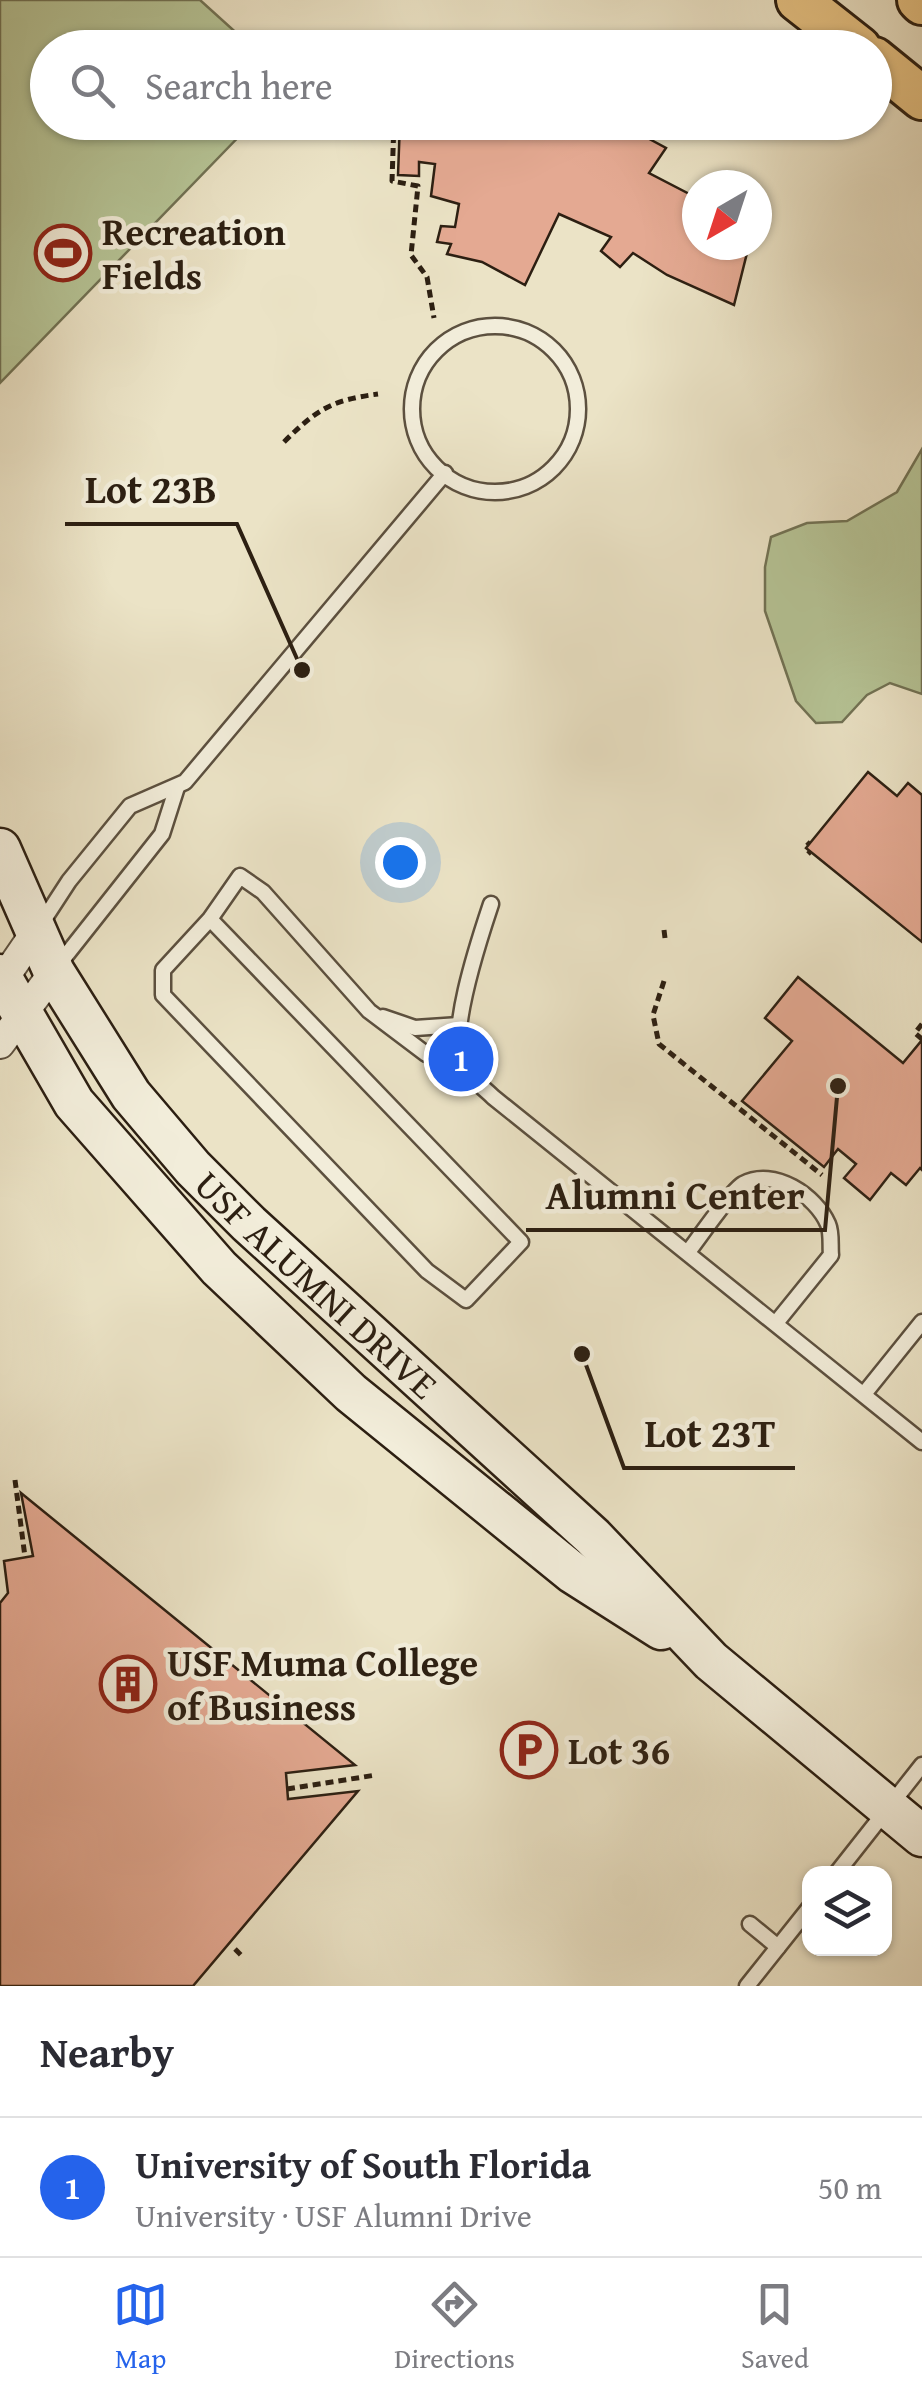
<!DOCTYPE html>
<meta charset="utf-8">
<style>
body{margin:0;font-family:"Gentium Book Plus",serif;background:#f2f2f3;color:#2b2b33}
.controls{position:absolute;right:30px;bottom:30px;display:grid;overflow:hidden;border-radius:20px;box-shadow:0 2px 8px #0004}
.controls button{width:90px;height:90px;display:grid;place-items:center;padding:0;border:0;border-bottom:2px solid #e1e1e2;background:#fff;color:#2b2b33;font:50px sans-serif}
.compass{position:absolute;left:682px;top:170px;width:90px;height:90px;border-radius:50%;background:#fff;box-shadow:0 2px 8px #0004;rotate:219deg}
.you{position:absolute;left:400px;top:862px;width:35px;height:35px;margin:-25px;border:8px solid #fff;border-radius:50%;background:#1a73e8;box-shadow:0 0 0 15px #1a73e833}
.badge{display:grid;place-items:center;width:65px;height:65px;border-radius:50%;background:#2563eb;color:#fff;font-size:32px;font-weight:700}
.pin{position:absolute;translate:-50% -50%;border:5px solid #fff;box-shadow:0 2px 10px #0006}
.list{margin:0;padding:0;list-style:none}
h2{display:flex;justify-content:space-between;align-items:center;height:130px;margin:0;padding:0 40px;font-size:42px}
h2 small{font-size:32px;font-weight:400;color:#7c7c81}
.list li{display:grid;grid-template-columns:65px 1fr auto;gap:30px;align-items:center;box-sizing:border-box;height:140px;padding:0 40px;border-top:2px solid #e1e1e2}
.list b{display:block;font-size:38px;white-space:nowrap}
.list p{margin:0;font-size:32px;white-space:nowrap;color:#7c7c81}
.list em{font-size:32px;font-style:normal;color:#7c7c81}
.icon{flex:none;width:55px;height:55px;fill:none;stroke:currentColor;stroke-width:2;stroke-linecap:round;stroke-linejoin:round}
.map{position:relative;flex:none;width:922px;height:1986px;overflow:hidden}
.search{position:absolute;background:#fff;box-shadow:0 2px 8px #0004;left:30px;right:30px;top:30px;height:110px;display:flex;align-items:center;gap:25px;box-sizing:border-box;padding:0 35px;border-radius:55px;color:#7c7c81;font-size:38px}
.sheet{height:270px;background:#fff}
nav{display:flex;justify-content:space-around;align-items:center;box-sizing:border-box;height:140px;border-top:2px solid #e1e1e2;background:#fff;font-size:28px;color:#7c7c81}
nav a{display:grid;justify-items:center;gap:5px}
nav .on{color:#2563eb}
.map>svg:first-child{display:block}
.green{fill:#b6c496;stroke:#717254;stroke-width:2.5}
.building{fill:#e4a992;stroke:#2c1f12;stroke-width:2.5}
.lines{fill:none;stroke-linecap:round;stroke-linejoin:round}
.lane-casing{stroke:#5c503f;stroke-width:19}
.street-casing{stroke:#5c503f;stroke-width:32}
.secondary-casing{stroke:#2c1f12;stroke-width:45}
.primary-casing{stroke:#2c1f12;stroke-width:48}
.path{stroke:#2c1f12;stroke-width:5;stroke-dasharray:8 5;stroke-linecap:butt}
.lane{stroke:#f2edda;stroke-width:14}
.street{stroke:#f2edda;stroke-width:28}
.secondary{stroke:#f2edda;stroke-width:40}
.primary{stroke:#e6c283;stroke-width:42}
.labels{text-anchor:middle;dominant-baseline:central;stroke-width:9;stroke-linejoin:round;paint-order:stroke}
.poi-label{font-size:38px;font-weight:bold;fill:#2c1f12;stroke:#f2edda;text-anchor:start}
.street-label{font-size:38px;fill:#2c1f12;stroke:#f2edda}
.leader{fill:none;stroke:#2c1f12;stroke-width:4}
.callout-dot{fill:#2c1f12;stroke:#f2edda;stroke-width:4}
.callout-label{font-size:40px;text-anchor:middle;font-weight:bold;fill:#2c1f12;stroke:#f2edda;stroke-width:9;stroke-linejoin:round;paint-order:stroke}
</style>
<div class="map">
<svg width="922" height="1986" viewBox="0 0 922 1986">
<rect width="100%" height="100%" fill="#ebe3c6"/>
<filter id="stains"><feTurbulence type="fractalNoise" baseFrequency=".002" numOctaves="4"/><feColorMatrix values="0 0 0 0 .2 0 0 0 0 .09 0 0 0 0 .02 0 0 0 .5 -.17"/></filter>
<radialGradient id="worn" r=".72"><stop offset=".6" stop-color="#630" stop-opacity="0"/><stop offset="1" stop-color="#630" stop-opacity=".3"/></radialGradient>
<g class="green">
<path d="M0 0H200L252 47 48 48V122L252 123 0 383Z"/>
<path d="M922 449V694L890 683 867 695 842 722 816 723 796 701 765 611V567L771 537 807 523 847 521 897 492Z"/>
</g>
<g class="building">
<path d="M400 122H617L629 128 666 148 649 173 697 198V245H749L734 305 667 275 633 253 620 267 601 251 611 237 559 214 525 285 482 262 447 254 451 244 437 242 441 226 455 227 459 204 431 196 435 164 419 162V176L398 175Z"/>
<path d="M868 772 897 796 908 783 922 795V942L806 848Z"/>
<path d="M798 977 903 1063 922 1040V1170L920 1168 906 1185 891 1173 870 1200 844 1178 856 1164 838 1149 824 1167 742 1101 792 1041 765 1018Z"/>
<path d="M21 1493 355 1765 286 1773 288 1799 358 1791 193 1986H0V1603L8 1593 4 1561 33 1556Z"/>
</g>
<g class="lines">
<g class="lane-casing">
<g id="lane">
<circle cx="495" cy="409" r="83"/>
<path d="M491 904C480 937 445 1040 464 1069 471 1079 484 1088 493 1097L922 1442"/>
<path d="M210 919 521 1242 466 1300 427 1271 163 995V970L210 919 240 876 263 892 369 1011 426 1054H459"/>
<path d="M41 924 69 881 130 806 185 782 445 473"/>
<path d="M56 968 162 834 177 787"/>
<path d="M383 1017 415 1028 459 1025"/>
<path d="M688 1252C699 1238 731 1191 743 1184 774 1167 816 1196 828 1224 832 1233 830 1246 831 1255L776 1323"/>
<path d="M864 1394 922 1322"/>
<path d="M836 1874 922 1765"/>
<path d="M750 1924 778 1947"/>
<path d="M747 1986 810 1907"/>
</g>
</g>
<g class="street-casing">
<g id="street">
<path d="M0 984 35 933"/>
<path d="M0 1044 54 972"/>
</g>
</g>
<g class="secondary-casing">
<g id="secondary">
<path id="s1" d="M0 849 54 972 131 1095 193 1168 249 1224 593 1537 711 1661 922 1836"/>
<path d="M0 975 74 1103 219 1268 351 1393 573 1573 661 1629"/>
</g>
</g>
<g class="primary-casing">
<g id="primary">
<path d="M798 0 859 48"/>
<path d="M919 0 922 3"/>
<path d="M874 59 922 98"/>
</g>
</g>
<g class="path">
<path d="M394 122 392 181 418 186 411 255 427 277 434 318"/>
<path d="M284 442C317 409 332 400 378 394"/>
<path d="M807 842 809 844"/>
<path d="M808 854 810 852"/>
<path d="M664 930 665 938"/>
<path d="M664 981 653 1015 659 1044 822 1175"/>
<path d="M922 1024 915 1033 922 1039"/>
<path d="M15 1480 25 1557"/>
<path d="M287 1789 376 1775"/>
<path d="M235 1949 241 1955"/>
</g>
<use href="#lane" class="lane"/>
<use href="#street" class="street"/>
<use href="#secondary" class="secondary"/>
<use href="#primary" class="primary"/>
</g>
<defs>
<g id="stadium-ring" transform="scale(2.875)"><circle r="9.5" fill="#f2edda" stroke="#8f2418" stroke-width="1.5"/><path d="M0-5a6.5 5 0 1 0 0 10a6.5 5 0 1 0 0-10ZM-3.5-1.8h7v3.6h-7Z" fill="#8f2418"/></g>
<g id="building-ring" transform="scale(2.875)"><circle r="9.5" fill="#f2edda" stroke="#8f2418" stroke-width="1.5"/><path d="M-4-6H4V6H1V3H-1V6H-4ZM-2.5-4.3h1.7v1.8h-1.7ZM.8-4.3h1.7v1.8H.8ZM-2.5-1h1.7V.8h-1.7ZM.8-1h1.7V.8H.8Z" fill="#8f2418"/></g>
<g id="parking-ring" transform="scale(2.875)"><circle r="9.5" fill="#f2edda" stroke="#8f2418" stroke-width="1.5"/><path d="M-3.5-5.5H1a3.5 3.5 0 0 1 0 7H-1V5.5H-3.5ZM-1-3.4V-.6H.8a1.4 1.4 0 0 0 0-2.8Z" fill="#8f2418"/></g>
</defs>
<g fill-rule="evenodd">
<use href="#stadium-ring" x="63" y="253"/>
<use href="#building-ring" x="128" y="1684"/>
<use href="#parking-ring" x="529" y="1750"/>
</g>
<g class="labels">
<g class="poi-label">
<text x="102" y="231">Recreation<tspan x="102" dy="44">Fields</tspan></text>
<text x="167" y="1662">USF Muma College<tspan x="167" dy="44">of Business</tspan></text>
<text x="568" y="1750">Lot 36</text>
</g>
<g class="street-label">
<text stroke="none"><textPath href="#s1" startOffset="545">USF ALUMNI DRIVE</textPath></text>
</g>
</g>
<path class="leader" d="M302 670L237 524H65M838 1086L825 1230H526M582 1354L624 1468H795"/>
<g class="callout-dot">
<circle cx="302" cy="670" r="10"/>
<circle cx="838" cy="1086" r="10"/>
<circle cx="582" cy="1354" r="10"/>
</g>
<g class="callout-label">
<text x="151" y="503">Lot 23B</text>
<text x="675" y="1209">Alumni Center</text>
<text x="710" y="1447">Lot 23T</text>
</g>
<rect width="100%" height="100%" filter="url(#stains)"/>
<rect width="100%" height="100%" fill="url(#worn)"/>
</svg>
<div class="controls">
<button><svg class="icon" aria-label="layers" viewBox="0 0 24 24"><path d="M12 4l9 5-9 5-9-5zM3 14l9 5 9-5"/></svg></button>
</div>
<svg class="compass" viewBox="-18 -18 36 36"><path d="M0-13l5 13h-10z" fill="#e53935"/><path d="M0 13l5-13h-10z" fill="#7c7c81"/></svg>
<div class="you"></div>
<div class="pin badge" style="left:461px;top:1059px">1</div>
<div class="search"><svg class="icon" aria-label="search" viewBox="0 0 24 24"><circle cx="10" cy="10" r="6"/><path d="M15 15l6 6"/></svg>Search here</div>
</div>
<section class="sheet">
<h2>Nearby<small></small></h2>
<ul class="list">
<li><span class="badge">1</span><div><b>University of South Florida</b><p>University · USF Alumni Drive</p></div><em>50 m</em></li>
</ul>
</section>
<nav>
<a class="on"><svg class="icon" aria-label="map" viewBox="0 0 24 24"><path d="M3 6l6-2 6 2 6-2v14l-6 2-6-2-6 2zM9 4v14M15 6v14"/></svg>Map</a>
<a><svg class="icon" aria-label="directions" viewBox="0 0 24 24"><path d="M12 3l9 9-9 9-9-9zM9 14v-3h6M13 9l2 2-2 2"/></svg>Directions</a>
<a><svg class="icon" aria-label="saved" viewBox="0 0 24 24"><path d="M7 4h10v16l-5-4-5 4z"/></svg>Saved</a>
</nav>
